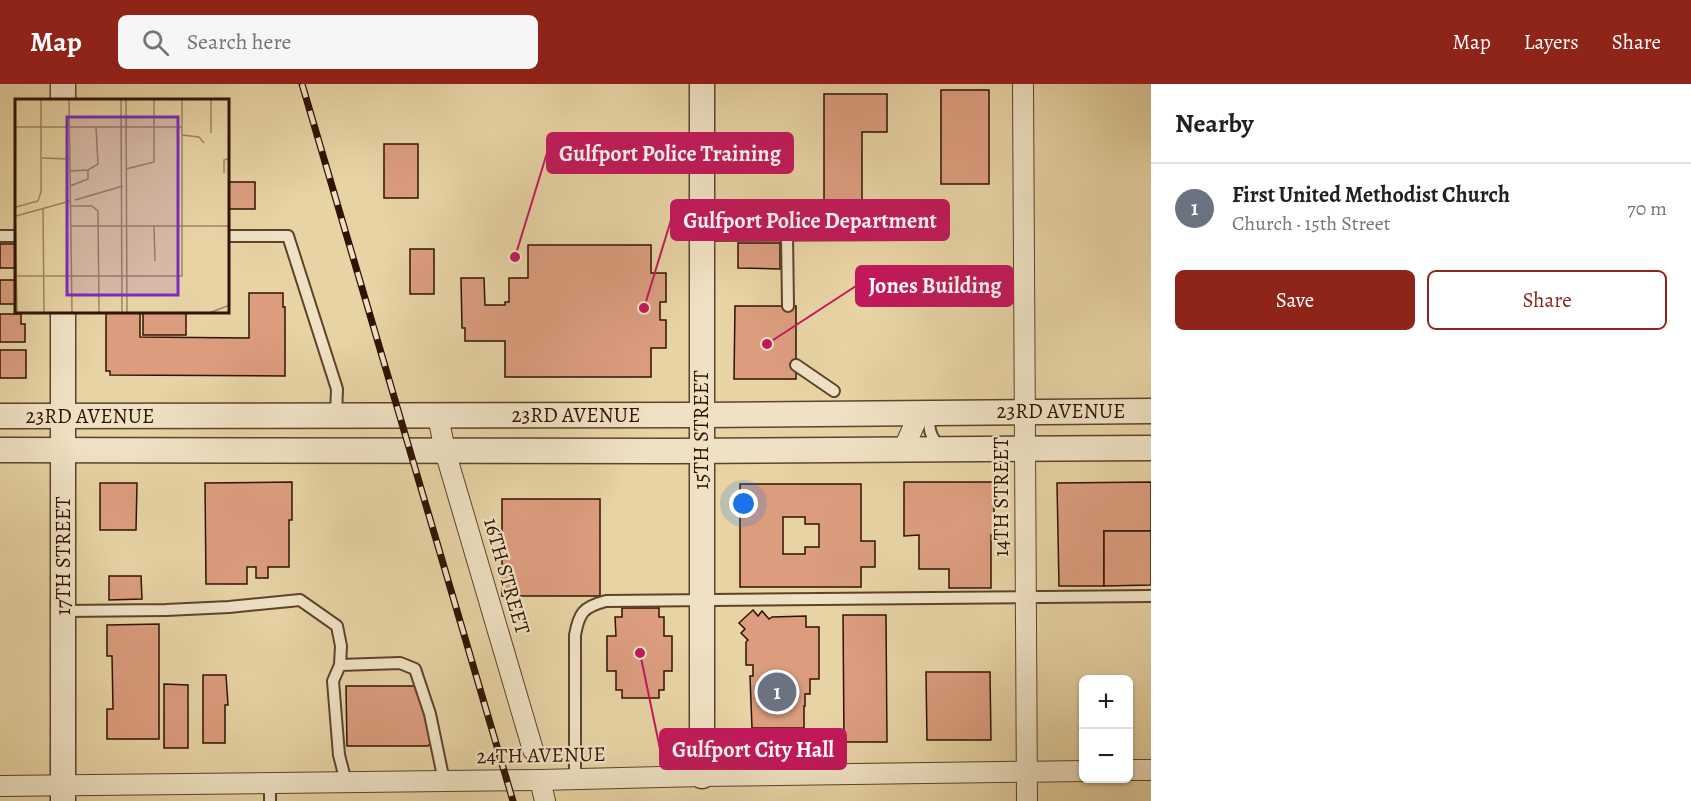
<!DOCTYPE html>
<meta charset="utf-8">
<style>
body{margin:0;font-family:Alegreya,serif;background:#f6f6f6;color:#202124}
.controls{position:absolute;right:18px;bottom:18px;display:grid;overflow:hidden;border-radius:9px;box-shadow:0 2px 4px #0004}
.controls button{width:54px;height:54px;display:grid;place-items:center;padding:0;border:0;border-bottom:2px solid #e0e0e0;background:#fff;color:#202124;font:30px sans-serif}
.you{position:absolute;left:744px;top:420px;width:21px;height:21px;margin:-15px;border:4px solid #fff;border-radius:50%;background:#1a73e8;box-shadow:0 0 0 9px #1a73e833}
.badge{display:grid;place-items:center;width:39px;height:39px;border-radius:50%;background:#8f2418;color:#fff;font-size:20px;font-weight:700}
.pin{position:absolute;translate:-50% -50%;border:3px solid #fff;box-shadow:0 2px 6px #0006}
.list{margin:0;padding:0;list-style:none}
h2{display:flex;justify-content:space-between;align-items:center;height:78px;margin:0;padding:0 24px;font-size:26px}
h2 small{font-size:20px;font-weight:400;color:#757577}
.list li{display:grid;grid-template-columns:39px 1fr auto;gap:18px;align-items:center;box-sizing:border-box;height:90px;padding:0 24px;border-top:2px solid #e0e0e0}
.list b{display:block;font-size:22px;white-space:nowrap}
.list p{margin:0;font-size:20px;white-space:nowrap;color:#757577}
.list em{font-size:20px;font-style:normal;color:#757577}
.actions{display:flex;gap:12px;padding:18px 24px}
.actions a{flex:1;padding:14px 0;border:2px solid #8f2418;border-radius:9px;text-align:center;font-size:21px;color:#8f2418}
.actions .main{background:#8f2418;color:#fff}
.icon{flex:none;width:33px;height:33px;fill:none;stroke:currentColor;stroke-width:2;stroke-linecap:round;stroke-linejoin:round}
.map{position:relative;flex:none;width:1151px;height:717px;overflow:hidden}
header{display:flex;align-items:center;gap:36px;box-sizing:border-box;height:84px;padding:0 30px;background:#8f2418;color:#fff}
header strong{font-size:28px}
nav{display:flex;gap:33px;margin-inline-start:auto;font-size:21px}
.search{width:420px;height:54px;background:#f6f6f6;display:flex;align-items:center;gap:15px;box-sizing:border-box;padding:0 21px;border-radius:9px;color:#757577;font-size:22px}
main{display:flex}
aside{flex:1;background:#fff}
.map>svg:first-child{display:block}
.building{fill:#db9d7e;stroke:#301303;stroke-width:1.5;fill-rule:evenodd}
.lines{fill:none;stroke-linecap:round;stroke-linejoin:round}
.service-casing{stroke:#5e432b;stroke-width:14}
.minor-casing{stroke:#5e432b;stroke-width:22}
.tertiary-casing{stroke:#5e432b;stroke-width:27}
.service{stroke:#efe2c4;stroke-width:10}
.minor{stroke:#efe2c4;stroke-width:20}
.tertiary{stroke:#efe2c4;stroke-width:24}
.rail-casing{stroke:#301303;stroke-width:7}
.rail{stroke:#efe2c4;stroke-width:4.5;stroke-dasharray:14;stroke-linecap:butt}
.labels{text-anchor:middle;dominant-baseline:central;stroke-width:4.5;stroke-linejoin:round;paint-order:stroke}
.street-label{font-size:21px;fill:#301303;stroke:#efe2c4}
.inset-road{fill:none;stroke:#9e8664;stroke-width:1.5}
.view{fill:#7b2cbf;fill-opacity:0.15;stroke:#7b2cbf;stroke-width:3}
.inset-edge{fill:none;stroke:#301303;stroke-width:3}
.leader{fill:none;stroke:#c2185b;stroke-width:2}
.callout-dot{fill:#c2185b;stroke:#efe2c4;stroke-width:2}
.callout{fill:#c2185b;stroke:#c2185b;stroke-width:2}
.callout-label{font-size:22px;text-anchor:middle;font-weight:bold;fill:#fff}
</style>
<header>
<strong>Map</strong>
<div class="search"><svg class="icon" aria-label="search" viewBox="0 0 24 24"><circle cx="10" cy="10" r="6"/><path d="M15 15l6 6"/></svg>Search here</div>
<nav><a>Map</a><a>Layers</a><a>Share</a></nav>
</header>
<main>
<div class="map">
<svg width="1151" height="717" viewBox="0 0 1151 717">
<rect width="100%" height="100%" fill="#e7d3a4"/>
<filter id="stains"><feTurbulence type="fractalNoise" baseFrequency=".00333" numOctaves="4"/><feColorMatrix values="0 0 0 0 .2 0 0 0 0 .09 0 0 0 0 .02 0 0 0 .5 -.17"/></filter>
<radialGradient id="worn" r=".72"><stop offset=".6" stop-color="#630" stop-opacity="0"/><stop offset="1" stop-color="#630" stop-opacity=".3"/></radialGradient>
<g class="building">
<rect x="941" y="6" width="48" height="94"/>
<path d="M824 10H887V48H862V140H824Z"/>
<rect x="384" y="60" width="34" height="54"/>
<rect x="228" y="98" width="27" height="27"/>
<path d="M738 159H780V185L738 184Z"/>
<rect x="0" y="160" width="16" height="24"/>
<path d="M528 161H651V189H666V218H660V236H666V264H651V293H505V257H465V244H462L461 194H484L485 221H505V218H509V194H528Z"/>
<rect x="410" y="165" width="24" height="45"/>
<rect x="0" y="196" width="16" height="24"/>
<path d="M249 209H283V223H285V292L110 291V287H106V228H140V253L249 254Z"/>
<path d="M735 222H796V295H734Z"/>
<rect x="143" y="228" width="43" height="23"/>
<path d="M0 230H21V240H25V258H0Z"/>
<rect x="0" y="266" width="26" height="28"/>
<path d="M292 398V436H289V483H268V494H256V483H247V500H206L205 399Z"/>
<path d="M904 398H994V451H991V504H949V485H919V451L904 452Z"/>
<path d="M1151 398V447H1104V502H1059L1057 399Z"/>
<path d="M100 399H137L136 446H100Z"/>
<path d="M740 400H861V457H875V483H861V503H740ZM783 433H805V440H819V463H805V470H783Z"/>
<rect x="502" y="415" width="98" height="97"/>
<path d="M1104 447H1151V501L1104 502Z"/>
<path d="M109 492H141L142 515 109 516Z"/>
<path d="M622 524H659V533H664V552H672V587H664V606H659V614H622V606H616V587H607V552H616L615 533H622Z"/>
<path d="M753 526 758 532 762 527 769 535 772 533 806 532V543H819V595H810V610H805V622H804V644H752L750 592H753V581H746V558L748 556 741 549 745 545 739 539Z"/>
<path d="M843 531H886L887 658H844Z"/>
<path d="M159 540V655H107V625H113L112 572H107V541Z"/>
<path d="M926 588H990L991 656H927Z"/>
<path d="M203 591H226L228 621H225V659H203Z"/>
<path d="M164 600 188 601V664H164Z"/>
<path d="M346 602H416L433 656 428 662H347Z"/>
</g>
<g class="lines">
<g class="service-casing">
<g id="service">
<path d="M702 151 927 150"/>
<path d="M787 151 788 222"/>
<path d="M0 152H16"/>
<path d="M228 152H288L337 305 336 331"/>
<path d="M796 281 834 307"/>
<path d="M929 329C929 346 929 350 940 364"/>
<path d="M63 527 166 526 229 523 300 516 337 542 341 562 340 581"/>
<path d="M575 695V551C579 529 583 523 606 517L1151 512"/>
<path d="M346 698 339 671 333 597 340 581 400 579 415 585 430 630 444 697"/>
<path d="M270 699V717"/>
</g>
</g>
<g class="minor-casing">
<g id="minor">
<path d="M1023 0 1027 717"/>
<path d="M438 332 445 367 533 666"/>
<path d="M903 366 920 328"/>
<path d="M1128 686H1151"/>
<path d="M540 696 545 717"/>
<path d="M0 702 540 696 702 692 1084 687"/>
</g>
</g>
<g class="tertiary-casing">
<g id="tertiary">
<path d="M63 0V16"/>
<path d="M63 228V717"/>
<path d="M0 332 701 331 1151 327"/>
<path d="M0 366 674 367 1151 364"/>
<path d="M702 692V0"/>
</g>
</g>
<use href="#service" class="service"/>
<use href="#minor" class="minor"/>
<use href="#tertiary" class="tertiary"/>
<g class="rail-casing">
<path id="rail" d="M302 0 513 717"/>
</g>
<use href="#rail" class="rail"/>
</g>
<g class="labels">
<g class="street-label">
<text x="1061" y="327">23RD AVENUE</text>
<text x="576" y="331">23RD AVENUE</text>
<text x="90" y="332">23RD AVENUE</text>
<text transform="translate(701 346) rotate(-90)">15TH STREET</text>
<text transform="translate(1001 413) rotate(-90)">14TH STREET</text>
<text transform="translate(63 472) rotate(-90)">17TH STREET</text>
<text transform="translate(507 492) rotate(74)">16TH STREET</text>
<text transform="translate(541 671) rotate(-1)">24TH AVENUE</text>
</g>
</g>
<g transform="translate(15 15)">
<rect width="214" height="214" fill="#e7d3a4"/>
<path class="inset-road" d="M54 0 57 214M106 0 107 214M111 0 112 214M196 0V34M0 28H167M167 36 184 38 189 44M27 59 55 60M111 70 139 63V0M73 71 83 65 81 28M55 72 73 71V80L55 87M209 74V61L215 59M60 101 108 87M0 106 2 214M55 107H77L83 112 84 214M1 108 23 102 26 93V0M28 109 29 214M1 117 55 102M56 127H215M139 127 140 162M1 177H167V0M194 214 215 206"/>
<path class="view" d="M52 18H163V196H52Z"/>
<rect width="214" height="214" class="inset-edge"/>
</g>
<path class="leader" d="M515 173L547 69M644 224L671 136M767 260L856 202M640 569L660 665"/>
<g class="callout-dot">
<circle cx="515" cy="173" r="6"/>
<circle cx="644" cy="224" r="6"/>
<circle cx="767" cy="260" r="6"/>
<circle cx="640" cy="569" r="6"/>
</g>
<g class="callout">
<rect x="547" y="49" width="246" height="40" rx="6"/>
<rect x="671" y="116" width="278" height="40" rx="6"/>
<rect x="856" y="182" width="157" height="40" rx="6"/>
<rect x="660" y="645" width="186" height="40" rx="6"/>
</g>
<g class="callout-label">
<text x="670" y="77">Gulfport Police Training</text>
<text x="810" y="144">Gulfport Police Department</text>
<text x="935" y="209">Jones Building</text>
<text x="753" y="673">Gulfport City Hall</text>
</g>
<rect width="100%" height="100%" filter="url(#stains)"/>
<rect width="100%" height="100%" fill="url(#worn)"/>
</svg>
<div class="controls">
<button>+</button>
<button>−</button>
</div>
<div class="you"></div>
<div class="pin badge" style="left:777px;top:608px;background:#6b7280">1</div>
</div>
<aside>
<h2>Nearby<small></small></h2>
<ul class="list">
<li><span class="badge" style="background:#6b7280">1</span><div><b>First United Methodist Church</b><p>Church · 15th Street</p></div><em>70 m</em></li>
</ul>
<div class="actions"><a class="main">Save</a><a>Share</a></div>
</aside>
</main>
